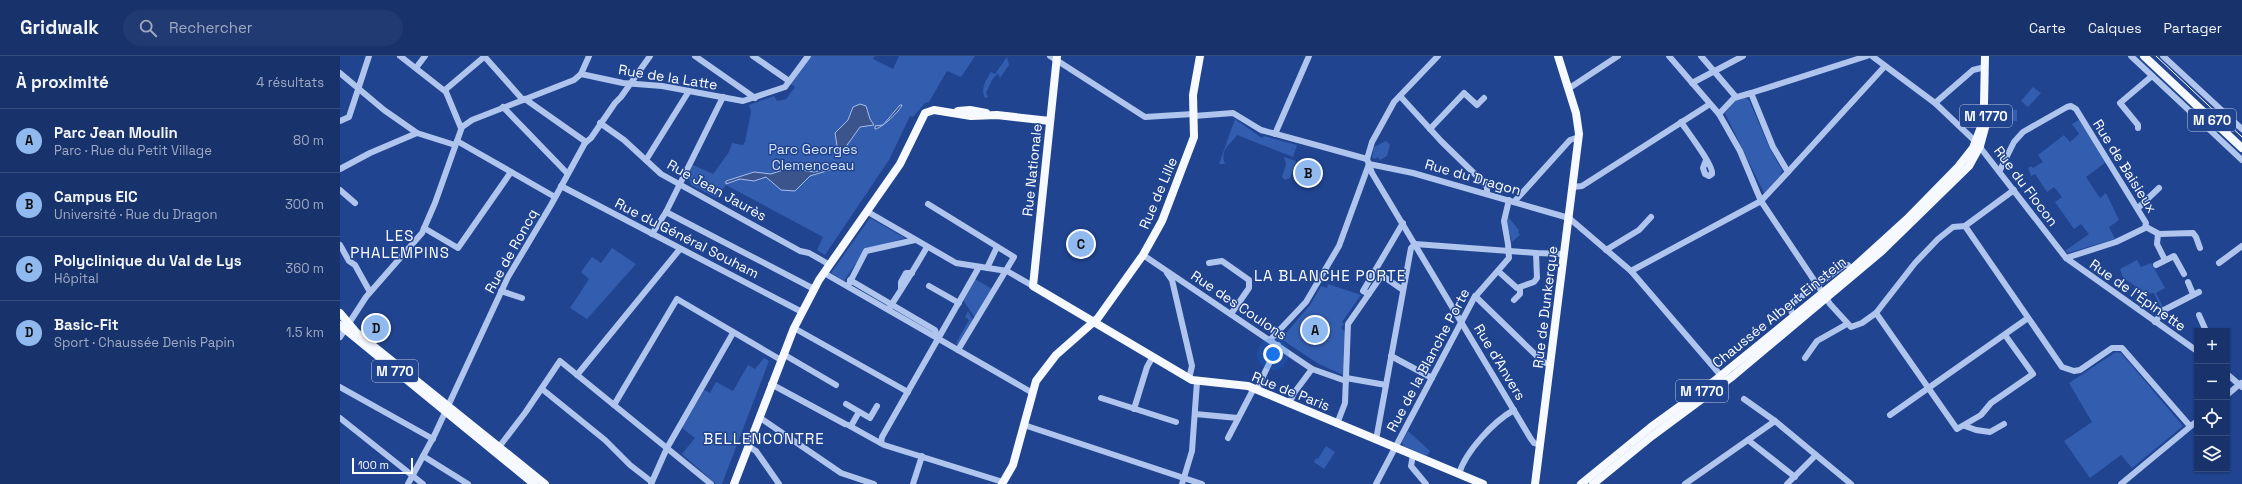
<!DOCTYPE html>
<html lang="fr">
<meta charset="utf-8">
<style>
body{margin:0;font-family:"Space Grotesk",sans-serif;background:#213b72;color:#f1f3f6}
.controls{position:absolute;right:12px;bottom:12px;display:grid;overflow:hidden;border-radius:0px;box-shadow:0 1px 3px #0004}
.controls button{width:36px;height:36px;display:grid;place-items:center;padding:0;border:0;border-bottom:1px solid #364e7f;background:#18336c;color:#f1f3f6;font:20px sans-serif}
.scale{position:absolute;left:12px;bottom:10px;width:61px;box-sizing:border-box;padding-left:4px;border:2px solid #fff;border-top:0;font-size:11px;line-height:14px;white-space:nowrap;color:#fff;-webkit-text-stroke:3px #204490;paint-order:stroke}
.you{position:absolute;left:933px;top:298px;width:14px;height:14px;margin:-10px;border:3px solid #fff;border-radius:50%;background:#1a73e8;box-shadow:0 0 0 6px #1a73e833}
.badge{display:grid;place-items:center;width:26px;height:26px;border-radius:50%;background:#90b9f0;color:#111;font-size:13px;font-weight:700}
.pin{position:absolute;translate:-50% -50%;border:2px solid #fff;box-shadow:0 1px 4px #0006}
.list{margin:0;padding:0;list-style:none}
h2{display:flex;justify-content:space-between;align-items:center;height:52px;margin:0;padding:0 16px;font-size:17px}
h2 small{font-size:13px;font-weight:400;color:#9faac2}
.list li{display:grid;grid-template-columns:26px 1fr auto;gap:12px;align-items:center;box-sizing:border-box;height:64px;padding:0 16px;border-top:1px solid #364e7f}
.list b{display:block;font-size:15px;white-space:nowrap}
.list p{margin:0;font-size:13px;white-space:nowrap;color:#9faac2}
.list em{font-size:13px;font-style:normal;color:#9faac2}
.icon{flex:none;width:22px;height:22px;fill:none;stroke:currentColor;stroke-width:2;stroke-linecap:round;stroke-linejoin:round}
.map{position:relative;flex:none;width:1902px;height:428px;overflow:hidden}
header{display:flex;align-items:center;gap:24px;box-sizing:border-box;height:56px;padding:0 20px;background:#18336c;border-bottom:1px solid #364e7f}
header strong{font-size:19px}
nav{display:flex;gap:22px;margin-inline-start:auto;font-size:14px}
.search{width:280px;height:36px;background:#213b72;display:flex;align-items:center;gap:10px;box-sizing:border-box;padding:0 14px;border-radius:22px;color:#9faac2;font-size:15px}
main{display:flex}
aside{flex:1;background:#18336c}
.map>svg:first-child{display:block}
.green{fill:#335dae}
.water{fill:#3b558c;stroke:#a4beee}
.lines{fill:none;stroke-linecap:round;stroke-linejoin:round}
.minor{stroke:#b0c5ed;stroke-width:6}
.major{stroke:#f6f9ff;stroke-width:8}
.tram{stroke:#fff;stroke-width:1}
.labels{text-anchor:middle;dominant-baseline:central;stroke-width:3;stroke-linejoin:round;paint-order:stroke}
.shield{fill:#204490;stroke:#bcc7de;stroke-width:1}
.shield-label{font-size:13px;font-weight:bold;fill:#fff}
.street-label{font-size:14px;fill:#fff;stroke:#204490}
.park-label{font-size:14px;fill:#d6e2f9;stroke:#204490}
.neighbourhood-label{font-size:15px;letter-spacing:1px;fill:#fff;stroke:#204490}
</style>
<header>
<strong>Gridwalk</strong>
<div class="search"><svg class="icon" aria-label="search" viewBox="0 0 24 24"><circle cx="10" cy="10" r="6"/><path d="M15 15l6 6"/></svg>Rechercher</div>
<nav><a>Carte</a><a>Calques</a><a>Partager</a></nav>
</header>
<main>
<aside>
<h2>À proximité<small>4 résultats</small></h2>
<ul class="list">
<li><span class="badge">A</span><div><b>Parc Jean Moulin</b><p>Parc · Rue du Petit Village</p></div><em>80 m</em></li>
<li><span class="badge">B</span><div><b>Campus EIC</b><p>Université · Rue du Dragon</p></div><em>300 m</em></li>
<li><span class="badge">C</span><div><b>Polyclinique du Val de Lys</b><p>Hôpital</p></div><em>360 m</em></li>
<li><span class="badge">D</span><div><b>Basic-Fit</b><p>Sport · Chaussée Denis Papin</p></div><em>1.5 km</em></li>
</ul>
</aside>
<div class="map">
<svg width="1902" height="428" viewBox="0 0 1902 428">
<rect width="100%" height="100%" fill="#204490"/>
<g class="green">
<path d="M470 0H535L533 3 553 13 559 0H635L621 21 607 15 589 46 585 47 573 61 570 60 549 104 485 199 477 194 483 181 386 129 377 142 351 129 348 120 353 109 373 118 389 96 392 87 403 89 405 86 411 56 409 49 434 40 437 45 446 43 455 31 451 28Z"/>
<path d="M667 1 669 9 660 22 658 17 652 24 646 37 648 41 645 42C640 33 646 24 651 16L655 18Z"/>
<path d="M1693 31 1701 37 1688 51 1681 45Z"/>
<path d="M1406 42 1409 44 1430 93 1442 114 1440 120 1424 137 1385 57 1395 45Z"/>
<rect x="1655" y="54" width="22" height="11"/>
<path d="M895 63 922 82 924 80 957 89 953 101 897 79C892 88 879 92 885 108H879Z"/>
<path d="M1739 64 1766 106 1746 121 1760 142 1766 137 1779 164 1769 171 1775 183 1728 197 1725 195 1749 178 1741 168 1734 173 1715 146 1722 141 1714 131 1707 136 1695 118 1691 120 1688 112 1691 110 1693 112 1703 106 1698 99 1724 79 1730 86 1739 78 1732 68Z"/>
<path d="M1046 85 1050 89 1047 100 1040 104 1037 101 1036 103 1032 102 1034 91Z"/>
<path d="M944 101 956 105 950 122 945 124 942 121 946 108Z"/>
<path d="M1168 161 1179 174 1178 176 1180 179 1172 186 1167 167Z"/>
<path d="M530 162 565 182 530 193 520 201 504 225 491 217Z"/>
<path d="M272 192 296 208 247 263 230 252 249 223 241 216 252 201 261 207Z"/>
<path d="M1797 204 1801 211 1811 207 1825 232 1816 237 1823 251 1821 252 1814 237 1807 238 1783 222 1780 213Z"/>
<path d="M635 223 652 233 635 262 623 244Z"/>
<path d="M988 228 1021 239 1002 266 1004 268 1001 272 1005 276V320L979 308 941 283 970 249 981 230 987 232Z"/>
<path d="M628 255 633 264 618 289 616 287 629 264 625 261Z"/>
<path d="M1776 296 1781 297 1843 370 1792 412 1781 399 1750 422 1724 385 1752 366 1729 327Z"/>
<path d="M424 302 429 305 382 428H376L342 398 355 382 342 372 364 334 370 337 376 326 393 335 408 309 415 313Z"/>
<path d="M1068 375 1090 395 1087 400 1063 390 1062 386Z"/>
<path d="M986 390 995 396 984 413 974 406 976 402 978 403Z"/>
</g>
<g class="water">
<path d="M520 48 526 50 530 63 534 69 520 71 500 99 498 96 495 77 508 64 513 51Z"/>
<path d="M560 49H562C561 54 541 73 535 73V70L543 69Z"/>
<path d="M491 109H494L493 113 470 120 455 135 441 134 426 121 414 125 400 123 386 128V125L414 116 431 118 449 112 474 116 487 113Z"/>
</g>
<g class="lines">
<g class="minor">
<path d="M60 0 106 36 121 72"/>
<path d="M144 0 183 44"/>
<path d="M355 0 415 42"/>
<path d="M413 0 449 25"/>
<path d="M710 0 805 61 853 58"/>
<path d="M1329 0 1379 58 1400 95 1421 145 1490 248 1511 271 1522 267 1536 257"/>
<path d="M1361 0 1396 41"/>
<path d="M1532 0 1595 47 1636 86 1726 202 1857 295"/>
<path d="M1791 0 1902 104"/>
<path d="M1823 0 1902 73"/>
<path d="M76 12 85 0"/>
<path d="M0 17 44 54 77 77 115 89"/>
<path d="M241 18 283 27 322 30 403 45 445 31 468 0"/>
<path d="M1352 27 1403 0"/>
<path d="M1228 33 1278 0"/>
<path d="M105 34 144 1"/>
<path d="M1411 37 1527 0"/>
<path d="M1060 40 1101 85 1144 127 1147 131V138"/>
<path d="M185 43 246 86"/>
<path d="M1595 47 1633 14 1645 11"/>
<path d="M163 51 227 117"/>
<path d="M854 60 893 57 921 74 1027 103"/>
<path d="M0 65 9 61 29 0"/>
<path d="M1341 66C1347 75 1374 110 1372 118L1369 120 1365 118 1363 112 1366 104"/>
<path d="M260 67 284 84 321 118 460 195 469 197 490 209"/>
<path d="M1798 72V69L1780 47 1812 20"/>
<path d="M1090 73 1124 37 1137 49 1144 42"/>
<path d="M935 78 969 0"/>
<path d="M117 85 215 141"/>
<path d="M1027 103 1032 117 1191 383 1194 387 1200 389"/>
<path d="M1027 103 1032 86 1054 46 1098 0"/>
<path d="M306 104 349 35"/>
<path d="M1029 108 1073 117 1229 162 1291 215 1383 322"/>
<path d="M0 113 30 97 77 77"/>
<path d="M1660 114 1674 86 1683 76 1727 51 1731 50 1736 53 1806 167 1805 172 1776 186 1726 202"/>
<path d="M1448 116 1545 10"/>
<path d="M221 130 462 256"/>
<path d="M1233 131 1242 130 1370 48"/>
<path d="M0 134 15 147"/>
<path d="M1174 146 1230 84 1239 81"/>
<path d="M588 148 674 201 618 294"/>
<path d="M1798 152 1819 132"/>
<path d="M326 156 474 233"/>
<path d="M528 156 616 207 667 215 693 230"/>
<path d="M1625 170 1722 311 1734 315 1740 314 1772 292H1782L1850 370"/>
<path d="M1806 171 1819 178 1853 177 1856 181 1860 192"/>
<path d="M84 172 118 192 171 116"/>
<path d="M312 178 326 156 383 41"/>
<path d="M1818 178 1817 188 1825 204"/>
<path d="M1075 188 1196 197 1224 198"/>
<path d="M0 189 9 205 15 209 30 236"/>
<path d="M1266 194 1299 174 1311 161"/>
<path d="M803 199 972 313 1006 325"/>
<path d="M869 207 882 205 909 224V232L891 258"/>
<path d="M1879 207 1902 190"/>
<path d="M1816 209 1834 200 1844 218"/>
<path d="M647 212 657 191"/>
<path d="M1158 215 1177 232 1194 226 1197 222 1196 197"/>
<path d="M1291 215 1421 145 1448 116 1433 91 1411 37 1394 42 1379 58"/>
<path d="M484 217 691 336"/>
<path d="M827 217 832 224 852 310 849 323"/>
<path d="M1040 218 1063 234"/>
<path d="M510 224 595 274 598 283"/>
<path d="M1848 226 1853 238"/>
<path d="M509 228 526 195 575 184"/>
<path d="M589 230 619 247"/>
<path d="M561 232V226L566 217H572"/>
<path d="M161 235 182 242"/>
<path d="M1029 238 1023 235 1063 167"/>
<path d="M1135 240 1203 306 1211 309"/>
<path d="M1174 244 1180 238V232"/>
<path d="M550 251C563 231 575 212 587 191"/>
<path d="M1859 259 1866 275"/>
<path d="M1454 261 1450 252 1451 248 1504 209H1508L1512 213"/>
<path d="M1815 266 1824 254 1859 236"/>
<path d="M454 272 568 336"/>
<path d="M1665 279 1693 318 1651 347 1641 359 1617 373 1536 257 1575 207 1598 183 1613 171 1625 170 1674 134"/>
<path d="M0 281 26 241 82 177 95 147 122 71 132 64 234 24 241 18 249 0"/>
<path d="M930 284 966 246 999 190 1029 108"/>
<path d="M443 298 496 329"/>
<path d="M1051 300 1092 322"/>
<path d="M1465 302 1477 285 1507 268"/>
<path d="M1887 318 1902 331"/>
<path d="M237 319 340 193"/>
<path d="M1006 322 1046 329"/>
<path d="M431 328 505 368"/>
<path d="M0 331 93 383"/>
<path d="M202 333 265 384 290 409 312 426"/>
<path d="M917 333 938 289"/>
<path d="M1887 339 1901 327"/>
<path d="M761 342 836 366"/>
<path d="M1404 343 1435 365 1511 428"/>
<path d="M506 348 530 362 537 350"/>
<path d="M949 348 954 337 972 313"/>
<path d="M274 349 337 243 441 304"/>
<path d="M794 353 807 311 812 302"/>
<path d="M855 358 898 362"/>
<path d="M1550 359 1688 262"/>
<path d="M419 361 501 417 534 428"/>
<path d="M0 362 83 428"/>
<path d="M997 368 1005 347 1008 268 1042 219"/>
<path d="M508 369 544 389 663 426"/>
<path d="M684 369 862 428"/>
<path d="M511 370 519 356"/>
<path d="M1625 370 1636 374 1650 376 1664 368"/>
<path d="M888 382 914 332"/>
<path d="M1036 384 1071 192 1075 188"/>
<path d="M1408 384 1455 421"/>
<path d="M541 387 542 381 639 211"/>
<path d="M408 390 416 395 439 428"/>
<path d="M159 391 185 357 220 305 371 428"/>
<path d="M1073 399 1071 410 1086 428"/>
<path d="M83 400 128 428"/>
<path d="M1119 418C1125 396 1154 365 1174 354"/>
<path d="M68 428 95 378 168 221 211 149 245 87 251 82 275 47 281 41 310 0"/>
<path d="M311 428 327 392 393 277"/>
<path d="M573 428 582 400"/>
<path d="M842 428 852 395 857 326"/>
<path d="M1036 428 1134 242 1169 202 1168 188 1164 165 1169 144"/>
<path d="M1345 428 1435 365"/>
<path d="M1447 428 1476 399"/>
<path d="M1781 428 1857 365"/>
</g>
<g class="major">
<path d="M717 0 693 230 852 324 908 330 1143 428"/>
<path d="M1804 0 1902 92"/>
<path d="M618 55 630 54 646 57"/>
<path d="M0 257 16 276 205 428"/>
<path d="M0 269 194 428"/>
<path d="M394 428 454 272 479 224 560 108 585 57 594 54 631 60 657 59 710 65"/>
<path d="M662 428 673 409 696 325 716 299 758 262 803 199 822 165 854 81 853 39 860 0"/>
<path d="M1195 428 1239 78 1236 57 1218 0"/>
<path d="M1241 428 1311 371 1373 326 1512 213 1567 163 1618 111 1633 92 1641 71 1644 48 1645 0"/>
<path d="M1253 428 1312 380 1393 320 1542 195 1629 110 1640 90 1646 68"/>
</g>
<path class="tram" d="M1816 0 1902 81"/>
</g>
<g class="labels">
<g class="shield">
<rect x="1620" y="49" width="52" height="22" rx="3"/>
<rect x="1848" y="53" width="48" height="22" rx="3"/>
<rect x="32" y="304" width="46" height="22" rx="3"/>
<rect x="1336" y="324" width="52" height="22" rx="3"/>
</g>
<g class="shield-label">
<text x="1646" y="60">M 1770</text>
<text x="1872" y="64">M 670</text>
<text x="55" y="315">M 770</text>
<text x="1362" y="335">M 1770</text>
</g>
<g class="street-label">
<text transform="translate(328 21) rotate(9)">Rue de la Latte</text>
<text transform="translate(1785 110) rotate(58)">Rue de Baisieux</text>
<text transform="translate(692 114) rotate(-84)">Rue Nationale</text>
<text transform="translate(1133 121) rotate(16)">Rue du Dragon</text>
<text transform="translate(1686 130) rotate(53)">Rue du Flocon</text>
<text transform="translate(377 134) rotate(29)">Rue Jean Jaurès</text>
<text transform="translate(818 137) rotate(-67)">Rue de Lille</text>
<text transform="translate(347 182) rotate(27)">Rue du Général Souham</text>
<text transform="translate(171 195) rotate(-61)">Rue de Roncq</text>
<text transform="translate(1798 239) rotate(35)">Rue de l'Épinette</text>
<text transform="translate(899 249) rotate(34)">Rue des Coulons</text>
<text transform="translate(1205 251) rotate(-83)">Rue de Dunkerque</text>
<text transform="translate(1439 256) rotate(-39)">Chaussée Albert Einstein</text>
<text transform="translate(1088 304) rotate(-62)">Rue de la Blanche Porte</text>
<text transform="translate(1160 306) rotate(59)">Rue d'Anvers</text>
<text transform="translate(951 335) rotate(22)">Rue de Paris</text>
</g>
<g class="park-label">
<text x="473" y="93">Parc Georges<tspan x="473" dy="16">Clemenceau</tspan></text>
</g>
<g class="neighbourhood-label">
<text x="60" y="179">LES<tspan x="60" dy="17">PHALEMPINS</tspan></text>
<text x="990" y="219">LA BLANCHE PORTE</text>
<text x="424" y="382">BELLENCONTRE</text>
</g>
</g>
</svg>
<div class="controls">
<button>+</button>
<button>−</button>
<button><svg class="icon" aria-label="locate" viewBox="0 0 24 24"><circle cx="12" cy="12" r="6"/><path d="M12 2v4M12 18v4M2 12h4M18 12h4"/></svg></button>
<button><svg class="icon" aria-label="layers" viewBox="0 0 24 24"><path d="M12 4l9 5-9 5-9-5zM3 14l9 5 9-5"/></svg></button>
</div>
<div class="scale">100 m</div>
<div class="you"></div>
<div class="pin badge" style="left:975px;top:274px">A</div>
<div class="pin badge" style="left:968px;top:117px">B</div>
<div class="pin badge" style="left:741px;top:188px">C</div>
<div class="pin badge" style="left:36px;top:272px">D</div>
</div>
</main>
